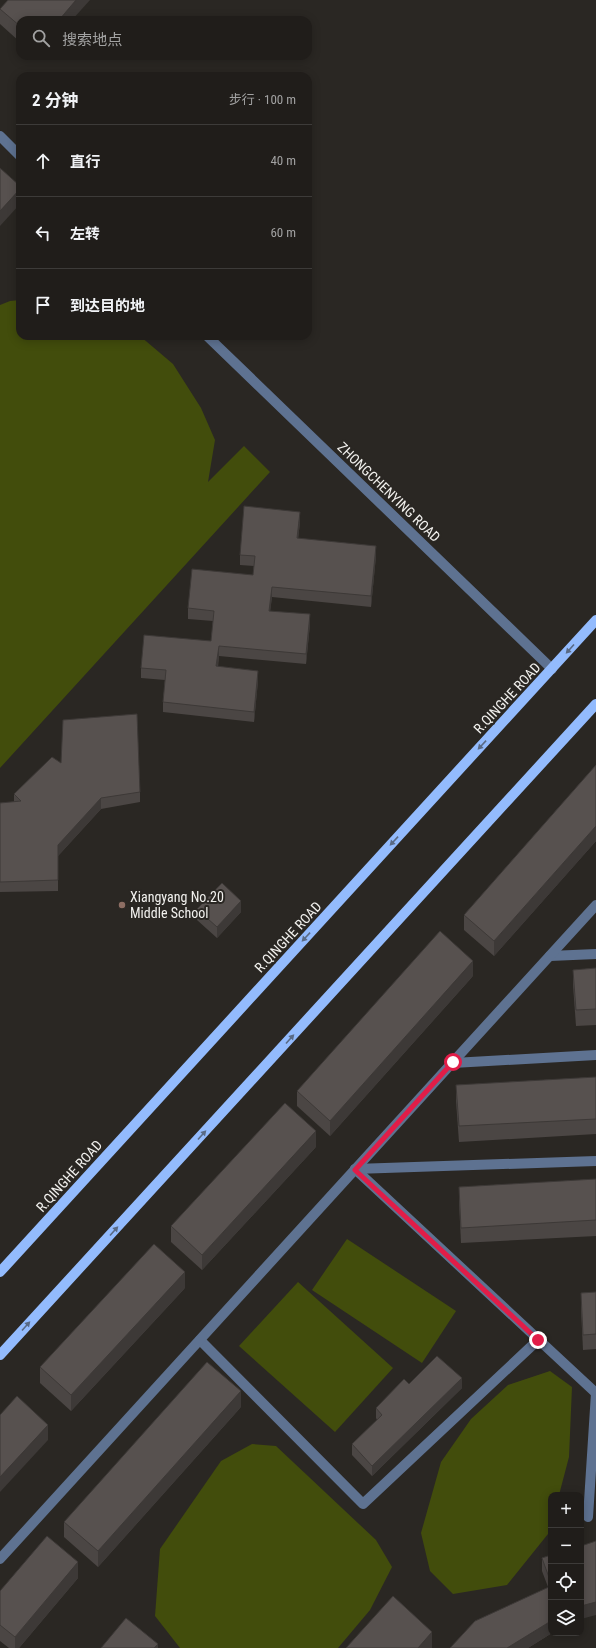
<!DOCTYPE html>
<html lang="zh">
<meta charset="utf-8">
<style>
body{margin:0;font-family:"Roboto Condensed","Noto Sans SC",sans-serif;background:#282623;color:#f1f3f6}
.controls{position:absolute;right:12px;bottom:12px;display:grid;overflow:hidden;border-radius:8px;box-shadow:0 2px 10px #0003}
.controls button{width:36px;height:36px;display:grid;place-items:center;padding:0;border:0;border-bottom:1px solid #3d3b39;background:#201d1a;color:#f1f3f6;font:20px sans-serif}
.stop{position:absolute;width:12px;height:12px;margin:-9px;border:3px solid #e11d48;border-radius:50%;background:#fff}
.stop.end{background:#e11d48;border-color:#fff;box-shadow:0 1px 4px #0008}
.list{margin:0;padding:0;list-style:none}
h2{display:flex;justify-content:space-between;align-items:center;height:52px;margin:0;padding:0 16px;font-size:17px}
h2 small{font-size:13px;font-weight:400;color:#a2a2a2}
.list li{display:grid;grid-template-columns:26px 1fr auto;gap:12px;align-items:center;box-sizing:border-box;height:72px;padding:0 16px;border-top:1px solid #3d3b39}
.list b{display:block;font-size:15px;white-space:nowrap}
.list em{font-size:13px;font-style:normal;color:#a2a2a2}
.icon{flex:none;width:22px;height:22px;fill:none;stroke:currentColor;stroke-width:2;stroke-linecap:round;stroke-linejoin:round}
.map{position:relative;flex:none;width:596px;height:1648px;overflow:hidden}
.search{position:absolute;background:#201d1a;box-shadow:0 2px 10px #0003;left:16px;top:16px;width:296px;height:44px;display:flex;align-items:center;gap:10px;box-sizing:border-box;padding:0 14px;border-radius:12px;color:#a2a2a2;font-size:15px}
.panel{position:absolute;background:#201d1a;box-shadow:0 2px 10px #0003;left:16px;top:72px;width:296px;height:268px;border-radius:12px}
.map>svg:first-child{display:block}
.green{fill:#424d0c}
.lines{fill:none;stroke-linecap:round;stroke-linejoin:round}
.minor{stroke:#5e7291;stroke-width:10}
.major{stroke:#93bbfd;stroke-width:10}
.wall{fill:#4b4644}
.shaded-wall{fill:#3d3937}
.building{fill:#57514f;stroke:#3d3937}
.oneway{fill:#596a85}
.route{stroke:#e11d48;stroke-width:5}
.education-dot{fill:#8d6e63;stroke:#2a2723;stroke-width:1.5}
.labels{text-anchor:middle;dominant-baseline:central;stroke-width:4;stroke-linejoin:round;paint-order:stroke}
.street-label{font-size:14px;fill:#f2f1ee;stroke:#2a2723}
.poi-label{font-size:14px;fill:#f2f1ee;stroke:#2a2723;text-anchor:start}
</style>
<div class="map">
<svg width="596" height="1648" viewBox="0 0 596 1648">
<rect width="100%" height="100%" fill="#2a2723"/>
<g class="green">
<path d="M20 300V336H140L173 364 201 408 215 440 208 482 244 446 270 472 0 768V305L10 301Z"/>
<path d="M347 1239 456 1311 422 1363 312 1290Z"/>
<path d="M298 1282 393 1368 335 1432 239 1346Z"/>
<path d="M550 1371 572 1387 569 1457 559 1495H551V1524L548 1534 507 1585 453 1594 430 1571 421 1533 441 1462 471 1419 508 1385Z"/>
<path d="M252 1444 276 1446 376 1540 392 1567 370 1610 338 1648H180L155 1616 160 1549 221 1461Z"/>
</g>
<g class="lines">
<g class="minor">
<path d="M0 136 20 156"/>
<path d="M207 336 552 669"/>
<path d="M550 956 596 954"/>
<path d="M453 1063 596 1055"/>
<path d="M355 1169 596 1393"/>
<path d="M355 1169 596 1161"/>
<path d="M200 1340 363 1504 538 1340"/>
<path d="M588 1517 596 1393"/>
<path d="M0 1559 596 905"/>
</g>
<g class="major">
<path d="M0 1272 596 620"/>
<path d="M0 1355 596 704"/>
</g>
</g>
<g class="wall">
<path d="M0 9 20 20V42L0 24Z"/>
<path d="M300 522 298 539 376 556 371 607 272 597 270 611 310 624 306 664 219 656 218 667 258 681 254 722 163 712V702L165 680 141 678V668L211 641 213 621 188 619V608L253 575 254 566 240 565V555Z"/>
<path d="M61 763 140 792V802L101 809 58 856V891L0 892V803L14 802V794Z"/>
<path d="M596 765V841L494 956 464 930V915Z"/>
<path d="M197 909 241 912 217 938 197 920Z"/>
<path d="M596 968V1025L576 1026 573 985V970Z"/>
<path d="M473 976 330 1136 297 1106V1091Z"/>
<path d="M596 1077V1134L459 1142 456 1101V1085Z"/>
<path d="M316 1147 202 1270 171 1242V1226Z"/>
<path d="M596 1179V1236L461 1243 459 1202V1187Z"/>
<path d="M185 1288 71 1411 40 1383V1367Z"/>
<path d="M596 1292V1349L583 1350 581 1309V1293Z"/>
<path d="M409 1384 462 1388 372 1476 352 1455V1444L377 1420 376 1418V1408Z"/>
<path d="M241 1407 98 1567 64 1537V1522Z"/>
<path d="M551 1555V1633H552L528 1648 548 1587 542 1571V1558Z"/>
<path d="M78 1578 19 1648H9L0 1641V1591Z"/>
</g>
<g class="shaded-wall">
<path d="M76 0H90L72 20H59Z"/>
<path d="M20 189V204L0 226V211Z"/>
<path d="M300 512V522L297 549V538Z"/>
<path d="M376 546V556L371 607V596Z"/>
<path d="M272 587V597L269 621V611Z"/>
<path d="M310 614V624L306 664V654Z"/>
<path d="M219 646V656L216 677V666Z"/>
<path d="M258 671V681L254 722V712Z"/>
<path d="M101 798V809L58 856V845Z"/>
<path d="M596 826V841L494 956V941Z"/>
<path d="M241 901V912L217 938V927Z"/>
<path d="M473 961V976L330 1136V1121Z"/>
<path d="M316 1131V1147L202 1270V1255Z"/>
<path d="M185 1272V1288L71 1411V1395Z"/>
<path d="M462 1378V1388L372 1476V1466Z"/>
<path d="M241 1391V1407L98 1567V1551Z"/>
<path d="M48 1425V1440L0 1492V1477Z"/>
<path d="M78 1562V1578L19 1648H15V1637Z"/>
<path d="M596 1602V1615L581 1619V1606Z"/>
<path d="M551 1621V1633H552L528 1648H507Z"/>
<path d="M432 1632V1648H418Z"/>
<path d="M158 1644V1648H154Z"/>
</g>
<g class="building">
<path d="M8 0H76L59 20H20V26L0 9Z"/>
<path d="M0 168 20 186V189L0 211Z"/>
<path d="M244 506 300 512 297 538 376 546 371 596 272 587 269 611 310 614 306 654 219 646 216 666 258 671 254 712 163 702 166 670 141 668 144 635 211 641 214 611 188 608 192 569 253 575 255 556 240 555Z"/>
<path d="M137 714 140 792 101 798 58 845V880L0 882V803L21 801 14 794 52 757 61 763 63 720Z"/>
<path d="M596 765V826L494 941 464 915Z"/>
<path d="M222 883 241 901 217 927 197 909Z"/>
<path d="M440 931 473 961 330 1121 297 1091Z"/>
<path d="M596 968V1009L576 1010 573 970Z"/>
<path d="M596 1077V1119L459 1126 456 1085Z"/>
<path d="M285 1103 316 1131 202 1255 171 1226Z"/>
<path d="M596 1179V1220L461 1228 459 1187Z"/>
<path d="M154 1244 185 1272 71 1395 40 1367Z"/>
<path d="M596 1292V1334L583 1335 581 1293Z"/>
<path d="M437 1356 462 1378 372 1466 352 1444 382 1415 376 1408 404 1379 409 1384Z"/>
<path d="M207 1362 241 1391 98 1551 64 1522Z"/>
<path d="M17 1396 48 1425 0 1477V1415Z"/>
<path d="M47 1536 78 1562 15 1637 0 1625V1591Z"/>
<path d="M596 1541V1602L581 1606V1546Z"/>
<path d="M551 1555V1583L542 1558Z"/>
<path d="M551 1586V1621L507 1648H450L475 1621Z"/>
<path d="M393 1596 432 1632 418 1648H346Z"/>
<path d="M126 1618 158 1644 154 1648H101Z"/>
</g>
<defs><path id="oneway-solid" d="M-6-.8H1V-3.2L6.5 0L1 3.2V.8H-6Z"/></defs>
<g class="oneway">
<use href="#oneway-solid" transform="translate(570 649) rotate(132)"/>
<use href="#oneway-solid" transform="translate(482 745) rotate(133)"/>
<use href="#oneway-solid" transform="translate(394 841) rotate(133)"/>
<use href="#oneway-solid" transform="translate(306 937) rotate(133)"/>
<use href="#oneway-solid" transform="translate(290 1039) rotate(-48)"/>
<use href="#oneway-solid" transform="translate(202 1135) rotate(-48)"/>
<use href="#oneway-solid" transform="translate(114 1231) rotate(-48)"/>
<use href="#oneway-solid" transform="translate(26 1326) rotate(-48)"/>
</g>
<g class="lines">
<path class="route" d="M453 1062 355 1170 538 1340"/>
</g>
<circle class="education-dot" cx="122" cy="905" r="4"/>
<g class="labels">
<g class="street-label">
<text transform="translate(389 492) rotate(44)">ZHONGCHENYING ROAD</text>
<text transform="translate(507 698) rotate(-47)">R.QINGHE ROAD</text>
<text transform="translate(288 937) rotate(-47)">R.QINGHE ROAD</text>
<text transform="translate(69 1176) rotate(-48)">R.QINGHE ROAD</text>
</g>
<g class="poi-label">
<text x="130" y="897">Xiangyang No.20<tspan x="130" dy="16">Middle School</tspan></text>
</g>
</g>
</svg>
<div class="controls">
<button>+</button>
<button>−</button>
<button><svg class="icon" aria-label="locate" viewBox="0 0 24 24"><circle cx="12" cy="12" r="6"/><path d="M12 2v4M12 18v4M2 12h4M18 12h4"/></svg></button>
<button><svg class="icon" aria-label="layers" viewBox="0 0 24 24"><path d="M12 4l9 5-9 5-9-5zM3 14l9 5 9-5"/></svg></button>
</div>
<div class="stop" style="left:453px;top:1062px"></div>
<div class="stop end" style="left:538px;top:1340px"></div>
<div class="search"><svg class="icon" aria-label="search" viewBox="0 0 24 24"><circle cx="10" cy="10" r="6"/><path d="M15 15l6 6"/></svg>搜索地点</div>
<section class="panel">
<h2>2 分钟<small>步行 · 100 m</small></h2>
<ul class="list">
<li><svg class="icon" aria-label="ahead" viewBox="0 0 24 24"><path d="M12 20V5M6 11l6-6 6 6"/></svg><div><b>直行</b></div><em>40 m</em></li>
<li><svg class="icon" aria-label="left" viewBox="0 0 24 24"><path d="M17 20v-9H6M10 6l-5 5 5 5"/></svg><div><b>左转</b></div><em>60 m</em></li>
<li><svg class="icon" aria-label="arrive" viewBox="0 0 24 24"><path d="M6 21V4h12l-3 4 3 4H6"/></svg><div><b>到达目的地</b></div></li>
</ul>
</section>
</div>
